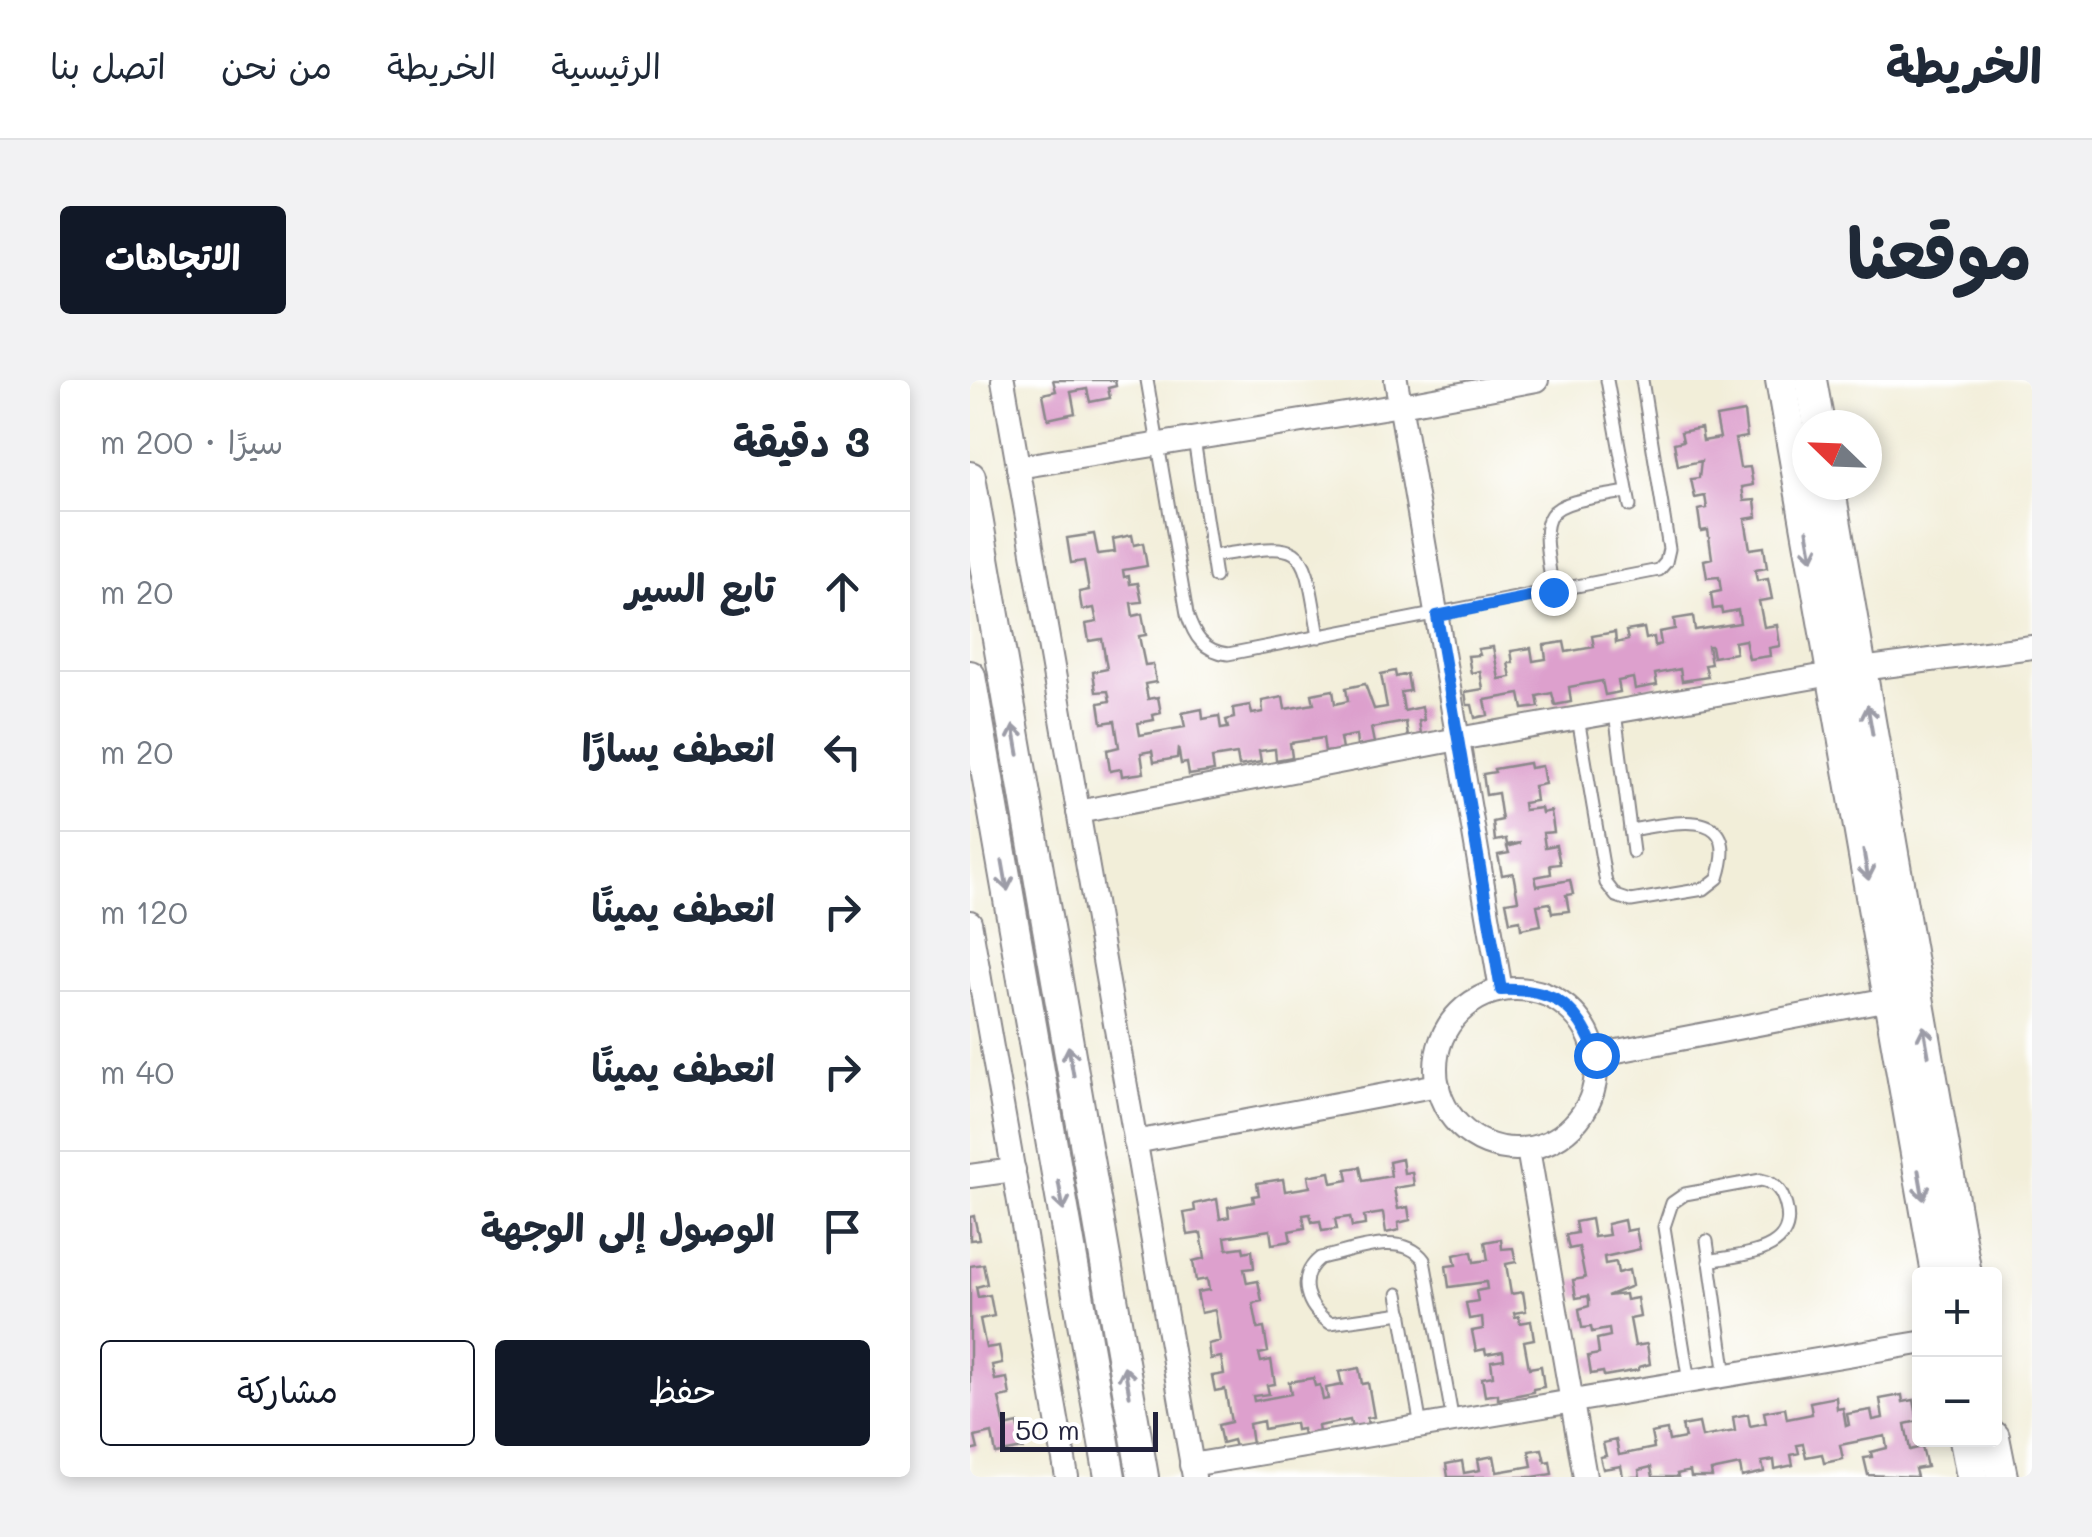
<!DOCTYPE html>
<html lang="ar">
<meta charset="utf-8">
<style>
body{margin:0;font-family:Mali,"Playpen Sans Arabic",sans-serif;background:#f2f2f3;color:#1f2937;direction:rtl}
.controls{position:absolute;right:30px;bottom:30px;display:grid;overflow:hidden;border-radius:10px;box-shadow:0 5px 15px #0003}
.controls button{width:90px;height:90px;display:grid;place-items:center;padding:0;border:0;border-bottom:2px solid #e0e1e3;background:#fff;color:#1f2937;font:50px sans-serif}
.compass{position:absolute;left:822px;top:30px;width:90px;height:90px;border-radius:50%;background:#fff;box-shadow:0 5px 15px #0003;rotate:293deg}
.scale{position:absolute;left:30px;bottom:25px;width:158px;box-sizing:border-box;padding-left:10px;border:5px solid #22223b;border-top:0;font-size:28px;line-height:35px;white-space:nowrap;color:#22223b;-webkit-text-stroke:8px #fff;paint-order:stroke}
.stop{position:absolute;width:30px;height:30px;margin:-22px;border:8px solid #1a73e8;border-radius:50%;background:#fff}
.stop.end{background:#1a73e8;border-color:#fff;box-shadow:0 2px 10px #0008}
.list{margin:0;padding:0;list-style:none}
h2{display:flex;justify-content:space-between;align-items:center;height:130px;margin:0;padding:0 40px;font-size:42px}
h2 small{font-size:32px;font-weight:400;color:#747a83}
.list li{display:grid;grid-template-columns:65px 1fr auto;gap:30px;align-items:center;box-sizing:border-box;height:160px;padding:0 40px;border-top:2px solid #e0e1e3}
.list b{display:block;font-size:38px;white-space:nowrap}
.list em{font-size:32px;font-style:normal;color:#747a83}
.actions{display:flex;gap:20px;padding:30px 40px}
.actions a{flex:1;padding:22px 0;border:2px solid #111827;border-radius:10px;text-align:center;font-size:35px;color:#111827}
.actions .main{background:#111827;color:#fff}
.icon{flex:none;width:55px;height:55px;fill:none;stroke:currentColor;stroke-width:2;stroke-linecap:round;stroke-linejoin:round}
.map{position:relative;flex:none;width:1062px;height:1097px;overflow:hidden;direction:ltr;border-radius:10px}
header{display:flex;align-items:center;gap:60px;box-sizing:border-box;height:140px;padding:0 50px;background:#fff;border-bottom:2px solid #e0e1e3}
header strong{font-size:48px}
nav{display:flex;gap:55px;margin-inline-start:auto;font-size:35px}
.intro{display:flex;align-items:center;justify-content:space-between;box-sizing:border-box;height:240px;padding:0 60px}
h1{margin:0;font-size:70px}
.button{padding:25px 45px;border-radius:10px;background:#111827;color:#fff;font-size:35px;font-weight:700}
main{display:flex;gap:60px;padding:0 60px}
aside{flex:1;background:#fff;border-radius:10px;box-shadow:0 5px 15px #0003}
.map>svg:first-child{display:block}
.building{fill:#dda0cd}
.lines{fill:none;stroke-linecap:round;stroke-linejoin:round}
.lane-casing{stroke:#8a888a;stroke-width:15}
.street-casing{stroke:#8a888a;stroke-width:26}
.secondary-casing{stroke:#8a888a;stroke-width:34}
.lane{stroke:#fff;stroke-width:11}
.street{stroke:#fff;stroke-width:22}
.secondary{stroke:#fff;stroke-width:30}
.oneway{stroke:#9c9ca7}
.route{stroke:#1a73e8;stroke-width:12}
</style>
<header>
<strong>الخريطة</strong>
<nav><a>الرئيسية</a><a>الخريطة</a><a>من نحن</a><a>اتصل بنا</a></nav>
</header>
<div class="intro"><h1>موقعنا</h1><a class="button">الاتجاهات</a></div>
<main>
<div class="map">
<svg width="1062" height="1097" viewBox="0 0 1062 1097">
<rect width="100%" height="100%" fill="#fff"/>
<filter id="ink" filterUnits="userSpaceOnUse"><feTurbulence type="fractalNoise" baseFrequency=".01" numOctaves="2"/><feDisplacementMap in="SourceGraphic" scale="20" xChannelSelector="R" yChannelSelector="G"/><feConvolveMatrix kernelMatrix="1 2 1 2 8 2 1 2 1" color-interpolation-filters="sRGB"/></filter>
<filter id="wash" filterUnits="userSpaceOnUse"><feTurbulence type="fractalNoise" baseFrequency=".0048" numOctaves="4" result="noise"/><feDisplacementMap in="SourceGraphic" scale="40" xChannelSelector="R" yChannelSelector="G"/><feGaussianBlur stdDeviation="2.25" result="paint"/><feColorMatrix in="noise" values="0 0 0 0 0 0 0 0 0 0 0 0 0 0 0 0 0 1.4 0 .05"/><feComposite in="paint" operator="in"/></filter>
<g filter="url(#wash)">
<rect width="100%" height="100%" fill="#f2eed9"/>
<g id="blocks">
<g class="building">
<path d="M83 0H145L146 6 138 8 140 18 120 22 117 9 101 12 105 33 78 39 73 14 86 11Z"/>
<path d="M774 32 777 57 765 59 770 88 780 87 783 105 772 107 774 121 785 120 787 137 775 139 780 169 794 167 797 188 785 190 787 201 798 199 802 219 789 221 794 247 807 245 810 266 799 268 800 276 779 279 775 260 764 262 766 273 743 277 741 266H738L741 284 735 285 738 297 712 301 710 289 685 294 687 305 665 309 663 298 648 301 650 312 635 315 632 301 599 307 601 322 585 325 582 313 567 316 569 327 553 329 550 314 515 320 518 335 505 338 502 325H497L495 312 513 309 510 291 501 293 498 276 510 275 508 269 523 267 529 299 541 297 538 283H543L541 271 561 268 563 281 576 279 574 265 594 262 596 272 624 267 622 256 645 252 646 263 658 260 656 251 674 248 676 259 684 257 685 266 691 264 689 252 705 249 704 239 723 236 725 250 770 243 768 230 752 233 751 228 743 229 741 213 751 211 749 197 737 198 734 180 742 178 738 150 731 151 728 130 737 128 735 116 725 118 721 99 729 98 731 81 708 86 704 63 713 61 711 52 731 48 733 61 750 58 746 37Z"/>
<path d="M124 154 128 174 145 172 143 159 162 155 164 165 173 163 177 186 153 190 154 197 159 196 160 204 168 203 172 222 161 223 163 236 172 234 176 255 169 256 175 285 183 284 186 302 175 304 178 319 188 317 191 333 183 335 184 340 168 343 170 355 215 347 212 333 232 329 233 339 249 336 251 349 258 348 256 340 264 338 263 328 280 325 282 334 293 332 292 321 313 317 315 329 344 324 342 314 363 310 365 324 378 321 376 308 395 304 404 329 417 327 411 294 425 291 426 297 437 294 440 311 431 312 434 331 452 327 454 340 449 341 451 354 438 357 436 342 401 348 404 363 387 366 386 355 370 358 372 370 355 372 353 358 320 363 322 377 306 380 305 369 289 371 291 382 269 386 267 374 242 378 244 391 219 395 217 383 211 384 208 367 207 378 184 382 182 371 171 373 174 393 152 396 151 389 140 391 137 370 149 367 145 341 132 343 129 323 140 321 138 311 126 312 123 292 137 289 132 259 119 261 116 244 127 242 124 228 112 230 109 212 119 210 114 181 101 183 97 158Z"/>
<path d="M559 383 560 388 572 386 575 404 564 406 566 421 553 423 554 430 571 428 572 433 581 431 584 452 573 453 575 467 586 465 590 484 580 485 581 494 565 497 567 506 600 500 603 514 596 515 599 531 582 533 580 523 567 525 571 545 551 549 550 540 540 542 536 522 548 520 543 493 532 495 528 475 539 473 537 467 551 463 537 465 536 459 525 461 523 442 532 440 528 413 516 415 513 394 525 392 524 389Z"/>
<path d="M432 779 434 793 442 792 444 805 424 808 428 829 438 827 440 840 428 843 429 850 416 853 413 833 394 836 395 845 382 847 380 837 365 839 367 849 352 851 350 841 342 842 340 834 333 835 335 848 319 851 321 861 302 864 300 850 255 857 257 869 273 867 274 872 282 870 284 888 274 889 277 903 288 901 292 921 283 923 288 949 294 948 298 972 289 974 291 982 301 980 305 1004 297 1005 299 1014 283 1016 284 1021 321 1014 319 1002 343 998 345 1006 350 1005 353 1020 358 1019 356 1008 372 1005 369 992 389 988 392 1004 398 1003 404 1037 397 1038 399 1049 383 1052 380 1040 348 1046 350 1059 334 1062 332 1049 326 1050 325 1043 294 1049 293 1041 279 1044 282 1064 265 1067 263 1060 252 1063 248 1045 261 1042 255 1009 245 1011 242 996 254 994 251 977 240 979 238 964 250 961 245 930 231 933 227 912 239 910 237 899 226 901 223 881 235 878 231 853 218 855 214 833 225 831 224 824 247 819 250 839 259 837 258 827 284 822 283 816 289 815 287 803 313 799 315 811 340 807 338 796 360 792 362 803 378 800 376 789 390 787 393 801 421 796 419 782Z"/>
<path d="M4 836 9 859 0 860V837Z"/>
<path d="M621 839 624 857 639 855 637 844 654 840 656 851 666 849 670 869 634 877 635 884 646 882 648 893 659 890 662 906 637 916 655 914 656 920 667 918 670 937 660 939 665 966 677 964 680 984 669 987V990L634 996 633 992 621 994 618 976 629 974 627 959 640 956 639 949 622 952 621 947 612 948 609 929 619 926V920L618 916 606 918 603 900 615 898 609 867 599 869 596 855 607 853 605 842Z"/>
<path d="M531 859 532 869 543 868 546 882 536 884 541 914 553 912 556 931 544 933 545 937 549 936 550 943 561 941 564 959 554 961 559 988 571 986 574 1007 563 1009V1012L528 1019V1014L515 1016 512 998 523 996 521 981 534 979 533 971 516 974 515 969 506 971 502 951 513 949 512 937 499 939 496 923 508 921 506 911 517 909 516 902 479 907 476 886 486 885 484 875 497 872H502L504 882 518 880 515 862Z"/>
<path d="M13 884 17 904 6 907 8 917 20 915 24 936 10 939 16 968 29 966 32 983 22 985 25 1000 37 998 40 1016 29 1018 35 1047 48 1044 53 1069 26 1074 22 1053 5 1057 8 1069 0 1071V886Z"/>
<path d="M932 1015 933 1022 944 1020 948 1041 935 1044 940 1070 952 1067 957 1087 945 1089 947 1097 898 1095 894 1078 902 1077 901 1072 917 1068 915 1056 870 1065 873 1079 854 1083 852 1074 836 1077 833 1064 827 1065 829 1073 821 1075 823 1085 805 1089 804 1080 792 1082 794 1092 772 1097 770 1085 741 1091 742 1097H721L720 1091 707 1094 708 1097H683L681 1087 669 1090 670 1097H653L651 1086 633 1089 630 1077 636 1076 633 1063 646 1060 649 1075 684 1068 681 1053 697 1050 699 1061 715 1058 712 1046 729 1043 732 1057 765 1051 763 1037 778 1034 780 1046 796 1043 794 1032 815 1028 817 1039 842 1034 840 1022 866 1017 867 1029 873 1028 876 1046 879 1045 877 1034 901 1030 903 1040 913 1038 910 1019Z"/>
<path d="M572 1069 575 1082 580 1081 582 1094 563 1097H478L476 1084 492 1081 494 1093 510 1090 508 1079 524 1076 527 1092 562 1086 559 1071Z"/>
</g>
</g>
</g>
<g filter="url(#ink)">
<use href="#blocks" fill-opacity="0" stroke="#8a888a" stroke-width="2.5"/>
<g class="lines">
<g class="lane-casing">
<g id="lane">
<path d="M177 0 217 234C224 256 233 271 258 274L689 190 696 182 699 169 672 0"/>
<path d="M637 0 660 126"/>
<path d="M224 59 245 197"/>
<path d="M242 176C340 161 333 161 349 257"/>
<path d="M583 212C569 124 569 126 657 112"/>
<path d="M645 332 663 472"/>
<path d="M608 338 636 503 646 516 661 521 734 509 748 498C772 424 704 443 660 450"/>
<path d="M737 861 756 996"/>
<path d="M428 914 451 1047"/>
<path d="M432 933 360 943C337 928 325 898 350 878 381 872 432 850 454 880L483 1042"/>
<path d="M719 1002 694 847 702 823 715 814 791 800C806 803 812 811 816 826 828 873 773 874 739 881"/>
</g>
</g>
<g class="street-casing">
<g id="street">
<path d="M33 0 224 1097"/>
<path d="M426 0 531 610"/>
<path d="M48 87 431 25 567 0"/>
<path d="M108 432 488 359 891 289 1062 267"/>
<path d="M0 542 97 1097"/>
<circle cx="546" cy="689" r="80"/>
<path d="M626 675 934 616"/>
<path d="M165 762 468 705"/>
<path d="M558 769 615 1097"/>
<path d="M0 796 44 790"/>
<path d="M221 1085 949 963"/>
</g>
</g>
<g class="secondary-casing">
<g id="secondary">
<path d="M811 0 967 894"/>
<path d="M841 0 849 45"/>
<path d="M0 97 173 1097"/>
<path d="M859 105 996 894"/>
<path d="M0 296 140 1097"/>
<path d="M1024 1057 1032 1097"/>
<path d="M995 1060 1002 1097"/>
</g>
</g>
<use href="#lane" class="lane"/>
<use href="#street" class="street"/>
<use href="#secondary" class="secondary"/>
</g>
<defs><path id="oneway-shaft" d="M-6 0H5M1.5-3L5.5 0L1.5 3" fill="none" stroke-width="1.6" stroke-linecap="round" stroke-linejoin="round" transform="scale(2.5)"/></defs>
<g class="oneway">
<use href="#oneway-shaft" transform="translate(840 165) rotate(80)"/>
<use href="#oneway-shaft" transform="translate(900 340) rotate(-100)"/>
<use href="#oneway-shaft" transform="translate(46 360) rotate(-100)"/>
<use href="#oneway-shaft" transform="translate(896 485) rotate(80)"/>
<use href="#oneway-shaft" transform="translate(35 496) rotate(80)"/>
<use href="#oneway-shaft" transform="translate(956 661) rotate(-100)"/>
<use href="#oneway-shaft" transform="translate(101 681) rotate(-100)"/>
<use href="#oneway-shaft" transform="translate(951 805) rotate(80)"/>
<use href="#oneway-shaft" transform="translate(91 816) rotate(80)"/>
<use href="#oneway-shaft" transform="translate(157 1001) rotate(-100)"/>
</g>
</g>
<g class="lines" filter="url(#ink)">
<path class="route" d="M583 212 467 236 531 610C583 608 609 626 626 675"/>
</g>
</svg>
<div class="controls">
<button>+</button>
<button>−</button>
</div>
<svg class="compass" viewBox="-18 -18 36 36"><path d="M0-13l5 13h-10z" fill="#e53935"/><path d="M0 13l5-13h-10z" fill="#747a83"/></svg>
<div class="scale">50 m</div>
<div class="stop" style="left:626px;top:675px"></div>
<div class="stop end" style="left:583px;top:212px"></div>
</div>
<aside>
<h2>3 دقيقة<small>سيرًا · 200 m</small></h2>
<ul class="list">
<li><svg class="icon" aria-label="ahead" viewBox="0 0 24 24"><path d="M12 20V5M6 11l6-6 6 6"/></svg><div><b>تابع السير</b></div><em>20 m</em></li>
<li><svg class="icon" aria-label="left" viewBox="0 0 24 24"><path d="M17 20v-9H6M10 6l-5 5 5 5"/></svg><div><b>انعطف يسارًا</b></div><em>20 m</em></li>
<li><svg class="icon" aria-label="right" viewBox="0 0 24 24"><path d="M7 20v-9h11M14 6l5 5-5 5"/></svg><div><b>انعطف يمينًا</b></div><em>120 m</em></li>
<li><svg class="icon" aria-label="right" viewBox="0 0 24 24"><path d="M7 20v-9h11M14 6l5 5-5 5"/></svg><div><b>انعطف يمينًا</b></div><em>40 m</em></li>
<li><svg class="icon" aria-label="arrive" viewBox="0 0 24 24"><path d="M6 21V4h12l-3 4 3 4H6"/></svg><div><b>الوصول إلى الوجهة</b></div></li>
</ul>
<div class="actions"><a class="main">حفظ</a><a>مشاركة</a></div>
</aside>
</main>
